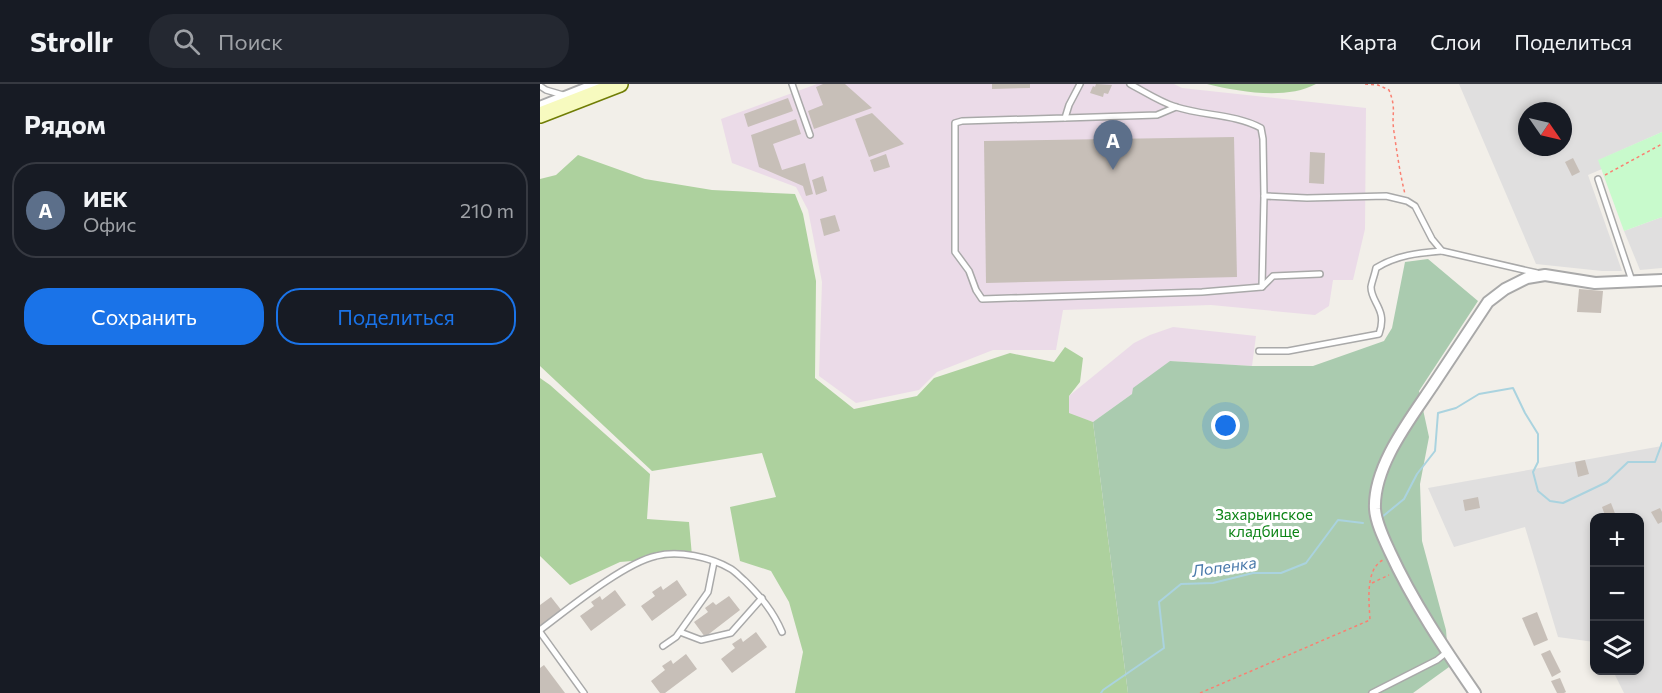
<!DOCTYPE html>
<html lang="ru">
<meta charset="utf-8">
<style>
body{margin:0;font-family:Commissioner,sans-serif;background:#242831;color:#f1f3f6}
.controls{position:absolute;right:18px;bottom:18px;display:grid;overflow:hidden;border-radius:12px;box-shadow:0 3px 9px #0003}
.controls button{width:54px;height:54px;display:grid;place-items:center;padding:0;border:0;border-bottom:2px solid #363941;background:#171b24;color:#f1f3f6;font:30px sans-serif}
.compass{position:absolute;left:978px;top:18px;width:54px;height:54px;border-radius:50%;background:#171b24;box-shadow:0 3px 9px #0003;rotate:124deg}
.you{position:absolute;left:686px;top:342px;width:21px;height:21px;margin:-15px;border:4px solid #fff;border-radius:50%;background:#1a73e8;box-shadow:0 0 0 9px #1a73e833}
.badge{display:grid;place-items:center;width:39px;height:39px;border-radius:50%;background:#1a73e8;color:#fff;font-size:20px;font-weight:700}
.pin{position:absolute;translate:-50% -50px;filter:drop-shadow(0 2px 3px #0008)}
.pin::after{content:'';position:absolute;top:32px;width:21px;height:18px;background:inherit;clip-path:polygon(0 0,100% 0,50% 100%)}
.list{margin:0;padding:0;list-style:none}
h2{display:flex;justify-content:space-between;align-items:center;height:78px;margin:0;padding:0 24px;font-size:26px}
h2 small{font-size:20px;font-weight:400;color:#9ea1a6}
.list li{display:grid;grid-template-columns:39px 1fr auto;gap:18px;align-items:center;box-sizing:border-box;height:96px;margin:0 12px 12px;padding:0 12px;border:2px solid #363941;border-radius:24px}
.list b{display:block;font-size:22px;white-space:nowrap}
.list p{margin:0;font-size:20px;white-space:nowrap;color:#9ea1a6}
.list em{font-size:20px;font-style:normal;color:#9ea1a6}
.actions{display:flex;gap:12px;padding:18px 24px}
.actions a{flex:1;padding:14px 0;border:2px solid #1a73e8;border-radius:24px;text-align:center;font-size:21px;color:#1a73e8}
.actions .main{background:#1a73e8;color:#fff}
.icon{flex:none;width:33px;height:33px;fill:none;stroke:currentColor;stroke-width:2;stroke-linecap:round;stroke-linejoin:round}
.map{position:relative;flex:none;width:1122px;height:609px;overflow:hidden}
header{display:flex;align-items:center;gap:36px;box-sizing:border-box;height:84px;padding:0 30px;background:#171b24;border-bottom:2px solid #363941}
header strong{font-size:28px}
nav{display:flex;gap:33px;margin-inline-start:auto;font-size:21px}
.search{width:420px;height:54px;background:#242831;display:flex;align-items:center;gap:15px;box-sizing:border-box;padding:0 21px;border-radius:24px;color:#9ea1a6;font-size:22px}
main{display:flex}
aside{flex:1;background:#171b24}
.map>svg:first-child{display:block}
.residential{fill:#e0dfdf;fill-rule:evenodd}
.industrial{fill:#ebdbe8}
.forest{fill:#add19e}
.cemetery{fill:#aacbaf}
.park{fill:#c8facc}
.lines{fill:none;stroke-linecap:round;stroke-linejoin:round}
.stream{stroke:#aad3df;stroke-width:2}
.building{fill:#c7bfb8}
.lane-casing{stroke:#a9a9a9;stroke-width:8}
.street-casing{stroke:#a9a9a9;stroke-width:14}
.secondary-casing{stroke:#707d05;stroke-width:18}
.path{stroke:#fa8072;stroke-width:1.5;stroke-dasharray:3 3;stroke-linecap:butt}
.lane{stroke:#fff;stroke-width:5}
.street{stroke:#fff;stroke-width:10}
.secondary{stroke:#f7fabf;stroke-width:15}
.labels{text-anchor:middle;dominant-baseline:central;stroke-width:6;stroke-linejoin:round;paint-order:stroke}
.park-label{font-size:15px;fill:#0c8416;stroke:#fff}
.water-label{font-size:16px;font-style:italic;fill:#4a7aab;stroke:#fff}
</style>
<header>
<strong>Strollr</strong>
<div class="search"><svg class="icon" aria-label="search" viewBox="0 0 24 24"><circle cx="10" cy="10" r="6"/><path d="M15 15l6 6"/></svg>Поиск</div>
<nav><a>Карта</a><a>Слои</a><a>Поделиться</a></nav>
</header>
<main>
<aside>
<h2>Рядом<small></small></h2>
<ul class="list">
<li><span class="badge" style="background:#5c6f8a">A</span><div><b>ИЕК</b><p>Офис</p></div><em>210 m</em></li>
</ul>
<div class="actions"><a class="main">Сохранить</a><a>Поделиться</a></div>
</aside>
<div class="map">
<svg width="1122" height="609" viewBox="0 0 1122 609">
<rect width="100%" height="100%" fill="#f2efe9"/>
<g class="residential">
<path d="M919 0H1122V48L1059 76 1062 85 1048 91 1082 187H1062L996 180ZM987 27H1023V63H987Z"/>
<path d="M1122 133V184L1100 186 1084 147Z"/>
<path d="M1122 362V609H1084L1073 587 1100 586V434H1054V558L1018 553 985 443 914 463 888 404Z"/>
</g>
<g class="industrial">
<path d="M277 0H634L642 4 826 24 825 145 813 196H793L789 222 775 231 671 221 523 226 516 266H453L397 288 379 306 316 319 279 292 282 198 268 126 256 103 192 79 181 35Z"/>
<path d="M633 243 716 252 712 282 630 277 592 310 553 338 529 330V312L594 259 610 251Z"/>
</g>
<g class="forest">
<path d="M667 0H776C746 16 700 8 667 0Z"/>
<path d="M38 71 105 95 172 106 255 110 263 130 276 197 275 294 314 325 377 312 394 294 470 269 514 278 525 263 543 274 540 298 529 312V329L553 338 588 609H255L263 568 249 518 231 487 200 477 190 423 236 413 222 369 112 387 0 282V95L16 91Z"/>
<path d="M0 294 10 301 110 390 107 435 149 438 152 472 80 478 30 501 0 472Z"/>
</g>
<path class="cemetery" d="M888 175 938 217 879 307 889 353 880 400 882 457 906 546 909 583 873 609H588L553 338 592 310 593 304 630 277 712 282H773L844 257 852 244 865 178Z"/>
<path class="park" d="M1122 48V133L1084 147 1058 76Z"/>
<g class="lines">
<g class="stream">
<path d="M842 433 864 415 877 390 895 367 898 329 916 324 939 310 973 304 985 329 998 350V378L993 388 998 407 1010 417 1023 419 1067 398 1088 378H1115L1122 359"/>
<path d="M561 609 563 606 624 564 619 518 641 500 673 499 713 489H741L766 479 798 436 823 439"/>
</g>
</g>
<g class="building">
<path d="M283 0H305L332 24 274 45 268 27 283 21 276 3Z"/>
<path d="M452 0H490V4L452 5Z"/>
<path d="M556 0 572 1 568 10 564 9 563 13 550 9 553 2 555 3Z"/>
<path d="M248 14 253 27 208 43 204 30Z"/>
<path d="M332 29 364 60 329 73 315 35Z"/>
<path d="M256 35 261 50 233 60 242 86 265 79 273 110 266 112 263 102 219 83 211 51Z"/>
<path d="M694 53 697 193 446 199 444 57Z"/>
<path d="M770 68 785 69 784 100 769 99Z"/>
<path d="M346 70 350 83 334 88 330 76Z"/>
<path d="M1033 74 1040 88 1032 92 1025 78Z"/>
<path d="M283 92 287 107 276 111 272 96Z"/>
<path d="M295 131 300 147 284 152 280 135Z"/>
<path d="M1039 205 1063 207 1061 229 1037 228Z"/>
<path d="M1045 376 1049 390 1038 393 1035 378Z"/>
<path d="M938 413 940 424 925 427 923 416Z"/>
<path d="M1071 419 1076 432 1066 434 1062 423Z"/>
<path d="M1120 424 1122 428V438L1118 440 1111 428Z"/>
<path d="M137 496 147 511 112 537 101 522 115 512 112 508 121 502 123 506Z"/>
<path d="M75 506 86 521 51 547 40 532 54 522 51 518 60 512 62 516Z"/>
<path d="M189 512 200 526 165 553 154 538 168 528 165 524 173 518 176 521Z"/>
<path d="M11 513 22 527 0 544V521Z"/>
<path d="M997 528 1008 556 994 562 982 534Z"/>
<path d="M216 548 227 563 192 589 181 575 195 564 192 560 201 554 203 558Z"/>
<path d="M1010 566 1021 588 1012 593 1001 570Z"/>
<path d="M146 570 157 585 125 609H120L111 597 125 586 122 582 131 576 133 580Z"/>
<path d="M4 581 25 609H0V584Z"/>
<path d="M1020 594 1026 608 1024 609H1017L1011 597Z"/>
</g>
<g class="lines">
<g class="lane-casing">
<g id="lane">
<path d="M252 0 270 51"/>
<path d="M540 0 529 21 525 34 422 37 415 39V168L429 187 436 206 442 215 662 208 722 203 733 192 780 190"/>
<path d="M590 0C605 8 620 18 636 23 664 32 695 30 721 44L723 55 724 112 722 203"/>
<path d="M0 2 6 6 23 11"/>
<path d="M525 34 617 31 636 23"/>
<path d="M1058 95 1092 197"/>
<path d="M724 112 767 114 846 112 867 117 875 122 892 155 902 167 997 189"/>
<path d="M719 267H748L839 250C848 225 831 219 831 203 832 197 835 190 836 184 857 171 878 169 902 167"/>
<path d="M0 546C28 525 84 479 116 472 138 466 171 473 191 485 196 488 200 493 205 497 221 513 233 527 242 548"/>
<path d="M0 548 44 609"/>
<path d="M140 548 161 556 191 549 222 514"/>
<path d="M123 562 136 553 168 508 174 478"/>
<path d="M832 609 897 576 907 568"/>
</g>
</g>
<g class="street-casing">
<g id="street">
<path d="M0 23 50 3 65 0"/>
<path d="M935 609C904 564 873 518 850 468 844 455 836 439 835 425 833 381 872 333 895 298 912 272 930 245 948 218L965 205 987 194 1005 191 1055 199 1122 196"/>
</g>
</g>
<g class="secondary-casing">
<path id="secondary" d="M0 31 80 0"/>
</g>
<g class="path">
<path d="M825 0 838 1 849 6C857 26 851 29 854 48 857 69 860 90 865 110"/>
<path d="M1065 91 1122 60"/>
<path d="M832 499 849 491"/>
<path d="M660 609 830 536C829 518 825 485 843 476"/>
</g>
<use href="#lane" class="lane"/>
<use href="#street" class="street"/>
<use href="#secondary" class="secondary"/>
</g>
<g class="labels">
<g class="park-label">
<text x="724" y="430">Захарьинское<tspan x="724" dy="17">кладбище</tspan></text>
</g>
<g class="water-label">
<text transform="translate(684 482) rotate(-8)">Лопенка</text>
</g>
</g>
</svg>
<div class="controls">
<button>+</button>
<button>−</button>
<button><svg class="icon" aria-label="layers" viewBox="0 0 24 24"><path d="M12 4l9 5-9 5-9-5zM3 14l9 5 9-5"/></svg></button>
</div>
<svg class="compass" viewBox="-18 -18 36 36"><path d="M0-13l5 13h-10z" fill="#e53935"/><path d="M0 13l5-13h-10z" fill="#9ea1a6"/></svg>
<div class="you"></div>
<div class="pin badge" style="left:573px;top:86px;background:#5c6f8a">A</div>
</div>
</main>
